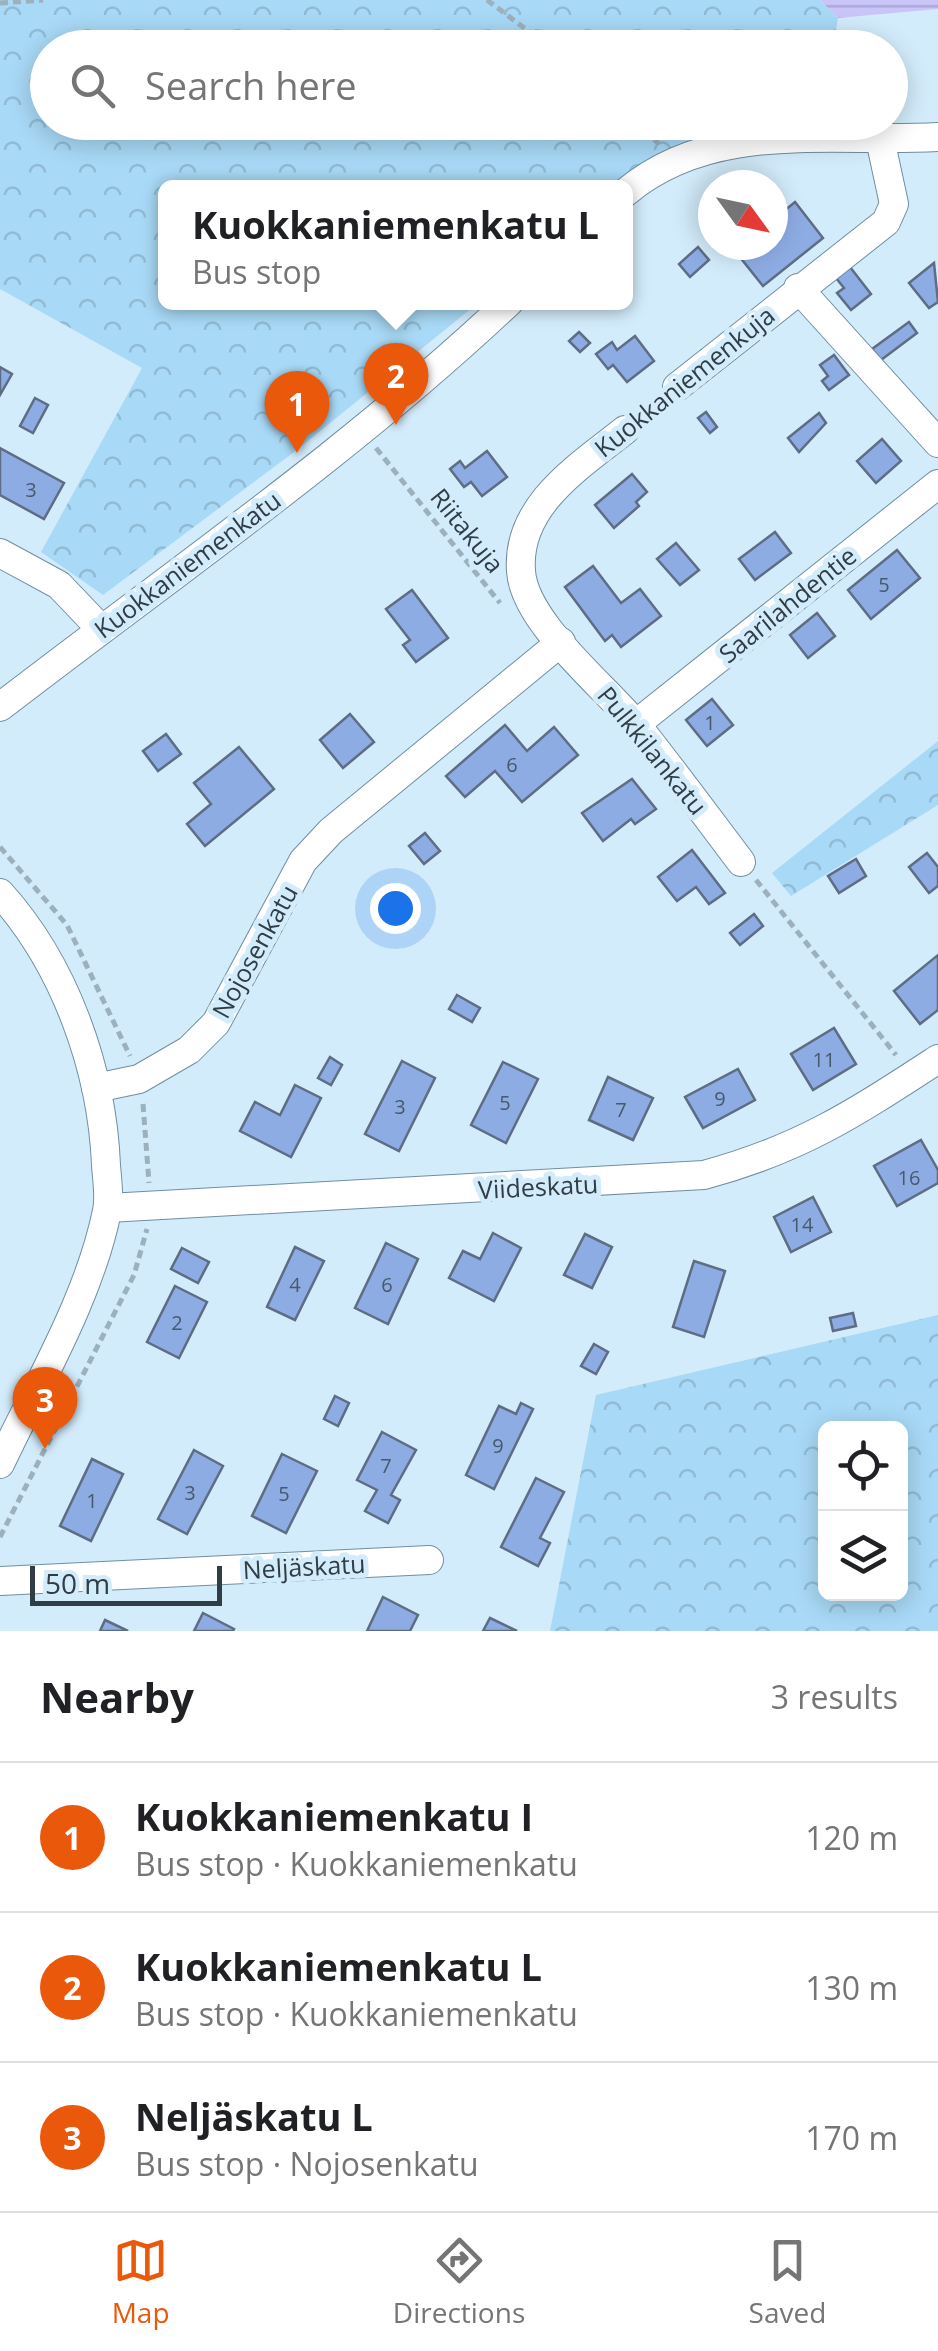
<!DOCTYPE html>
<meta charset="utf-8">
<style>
body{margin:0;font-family:"Open Sans",sans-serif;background:#f2f2f2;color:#202124}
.controls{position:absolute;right:30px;bottom:30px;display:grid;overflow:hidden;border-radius:15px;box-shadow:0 5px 25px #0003}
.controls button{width:90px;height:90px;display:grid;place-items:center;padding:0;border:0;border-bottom:2px solid #e0e0e0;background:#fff;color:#202124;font:50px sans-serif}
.compass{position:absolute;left:698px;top:170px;width:90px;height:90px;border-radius:50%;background:#fff;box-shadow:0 5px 25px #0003;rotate:123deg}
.scale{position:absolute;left:30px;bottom:25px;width:192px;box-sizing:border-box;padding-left:10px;border:5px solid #313d45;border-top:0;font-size:28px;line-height:35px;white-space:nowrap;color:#313d45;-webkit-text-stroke:8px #d3ecfb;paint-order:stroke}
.you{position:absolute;left:395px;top:908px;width:35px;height:35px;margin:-25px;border:8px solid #fff;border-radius:50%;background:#1a73e8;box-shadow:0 0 0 15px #1a73e833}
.badge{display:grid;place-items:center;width:65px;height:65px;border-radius:50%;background:#ea580c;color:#fff;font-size:32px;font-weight:700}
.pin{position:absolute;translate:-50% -82px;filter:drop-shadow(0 2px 5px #0008)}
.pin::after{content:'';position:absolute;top:52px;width:35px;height:30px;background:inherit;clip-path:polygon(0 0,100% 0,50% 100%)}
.popup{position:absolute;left:158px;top:180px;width:475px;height:130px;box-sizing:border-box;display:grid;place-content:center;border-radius:15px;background:#fff;filter:drop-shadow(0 2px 8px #0005);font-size:32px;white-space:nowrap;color:#757577}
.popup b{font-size:38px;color:#202124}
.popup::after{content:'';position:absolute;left:50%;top:100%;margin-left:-20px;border:20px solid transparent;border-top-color:#fff}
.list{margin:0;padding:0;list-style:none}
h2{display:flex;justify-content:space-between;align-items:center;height:130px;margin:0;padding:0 40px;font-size:42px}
h2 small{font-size:32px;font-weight:400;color:#757577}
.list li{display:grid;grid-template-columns:65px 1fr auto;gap:30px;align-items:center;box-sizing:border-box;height:150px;padding:0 40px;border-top:2px solid #e0e0e0}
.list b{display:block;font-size:38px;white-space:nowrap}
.list p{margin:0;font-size:32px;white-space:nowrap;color:#757577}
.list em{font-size:32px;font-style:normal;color:#757577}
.icon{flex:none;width:55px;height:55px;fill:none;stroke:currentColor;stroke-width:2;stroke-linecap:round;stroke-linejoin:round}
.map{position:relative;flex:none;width:938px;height:1631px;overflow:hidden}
.search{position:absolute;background:#fff;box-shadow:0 5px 25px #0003;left:30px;right:30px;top:30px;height:110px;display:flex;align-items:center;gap:25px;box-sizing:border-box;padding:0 35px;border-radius:55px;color:#757577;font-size:38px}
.sheet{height:580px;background:#fff}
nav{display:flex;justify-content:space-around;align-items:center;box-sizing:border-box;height:140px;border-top:2px solid #e0e0e0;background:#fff;font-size:28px;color:#757577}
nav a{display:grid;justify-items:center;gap:5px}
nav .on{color:#ea580c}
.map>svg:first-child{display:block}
.forest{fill:url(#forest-crowns);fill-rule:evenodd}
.water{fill:url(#water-rules)}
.building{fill:#8dace3;stroke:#5e6c84;stroke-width:2.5}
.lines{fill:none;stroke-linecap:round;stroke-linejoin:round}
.street-casing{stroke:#718e9f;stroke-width:30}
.path{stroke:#9cb1bd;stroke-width:5;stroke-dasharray:8 5;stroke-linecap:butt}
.street{stroke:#fff;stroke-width:28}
.labels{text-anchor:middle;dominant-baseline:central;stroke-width:10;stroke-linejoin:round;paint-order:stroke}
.number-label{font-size:20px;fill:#48596c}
.street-label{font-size:25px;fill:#313d45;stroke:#d3ecfb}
</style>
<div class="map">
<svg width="938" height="1631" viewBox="0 0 938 1631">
<defs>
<pattern id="forest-crowns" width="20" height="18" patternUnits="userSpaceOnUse" patternTransform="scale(2.5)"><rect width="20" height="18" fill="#a8d9f6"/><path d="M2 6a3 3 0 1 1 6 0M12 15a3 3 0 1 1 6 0" fill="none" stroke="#91bbd4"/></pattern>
<pattern id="water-rules" width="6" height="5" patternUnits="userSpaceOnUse" patternTransform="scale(2.5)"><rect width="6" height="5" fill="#c9c5f8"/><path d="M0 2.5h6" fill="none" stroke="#adaad6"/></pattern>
</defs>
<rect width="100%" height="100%" fill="#d3ecfb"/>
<g class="forest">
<path d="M0 0H820L838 18 833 48H48V122L821 123C804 127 780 122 760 125 696 132 662 147 613 187L166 188V302L478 303 298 449 103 595 41 552 142 368 0 289Z"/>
<path d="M938 741V805L791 896 772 873Z"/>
<path d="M938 1315V1631H550L596 1395ZM826 1428H900V1594H826Z"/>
</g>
<path class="water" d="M820 0H938V9L838 18Z"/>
<g class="building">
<path d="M795 202 823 238 763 286 735 251 742 245H773V220Z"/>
<path d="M698 247 709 260 690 277 679 264Z"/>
<path d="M934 263 938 302 929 308 909 283Z"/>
<path d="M850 267 871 294 851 310 837 293 844 288 836 278Z"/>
<path d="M909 322 917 333 881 360 872 349Z"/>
<path d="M579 332 590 343 580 352 569 341Z"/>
<path d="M635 336 654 361 627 382 613 365 608 369 596 354 612 342 617 350Z"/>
<path d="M834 355 849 375 829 390 822 381 828 376 820 365Z"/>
<path d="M0 367 12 374 0 395Z"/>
<path d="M35 398 48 405 33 433 20 426Z"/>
<path d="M706 412 717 427 710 433 698 418Z"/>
<path d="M819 413 826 423 799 452 788 438Z"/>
<path d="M882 439 901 461 876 483 857 461Z"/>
<path d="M0 448 64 483 44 519 0 495Z"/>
<path d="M487 451 507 477 482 496 471 482 464 487 450 469 460 461 465 468Z"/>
<path d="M632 474 647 492 636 502 639 506 614 528 595 505Z"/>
<path d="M775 532 791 553 755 580 739 559Z"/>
<path d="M676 543 699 570 680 585 657 559Z"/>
<path d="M897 550 920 578 871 619 848 590Z"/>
<path d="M593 566 621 603 640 589 661 616 621 647 612 635 605 641 565 587Z"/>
<path d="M412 590 448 638 416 662 403 645 410 640 386 609Z"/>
<path d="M817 613 835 636 808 658 790 635Z"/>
<path d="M712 699 733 725 707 746 686 720Z"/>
<path d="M350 714 374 742 343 768 320 740Z"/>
<path d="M505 725 527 751 554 727 578 755 522 802 495 771 465 797 446 776Z"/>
<path d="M166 734 181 754 158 771 143 751Z"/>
<path d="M239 747 274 789 205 846 187 824 211 804 194 783Z"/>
<path d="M632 779 656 809 635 824 631 819 603 841 582 813Z"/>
<path d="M425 833 440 851 424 864 409 846Z"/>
<path d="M692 850 725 893 709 904 696 887 677 901 658 877Z"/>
<path d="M927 853 938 867V886L929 893 909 867Z"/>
<path d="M856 859 866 876 839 893 828 876Z"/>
<path d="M754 914 763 926 740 945 730 933Z"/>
<path d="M938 955V1010L920 1024 894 991Z"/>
<path d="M457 995 480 1008 472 1022 449 1009Z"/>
<path d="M834 1028 856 1064 813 1090 791 1054Z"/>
<path d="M330 1057 342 1065 331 1085 318 1078Z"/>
<path d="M402 1061 435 1078 399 1151 365 1134Z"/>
<path d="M503 1062 538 1079 506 1143 471 1125Z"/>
<path d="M738 1069 755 1100 703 1128 685 1097Z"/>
<path d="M608 1077 653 1098 633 1140 589 1120Z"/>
<path d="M295 1085 321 1098 291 1157 240 1131 255 1102 280 1115Z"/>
<path d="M921 1140 938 1170V1183L897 1206 874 1166Z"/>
<path d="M813 1197 831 1232 791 1252 774 1217Z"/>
<path d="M493 1233 521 1248 494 1301 449 1278 463 1251 480 1259Z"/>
<path d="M585 1234 612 1247 592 1288 564 1275Z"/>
<path d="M386 1243 418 1259 388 1324 355 1308Z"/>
<path d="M295 1247 324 1261 295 1320 267 1307Z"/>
<path d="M182 1248 209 1262 198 1283 171 1269Z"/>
<path d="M694 1261 725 1271 704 1337 673 1327Z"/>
<path d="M175 1286 207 1302 179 1358 147 1342Z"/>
<path d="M853 1313 856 1326 833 1331 830 1318Z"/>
<path d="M594 1344 608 1352 596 1374 581 1366Z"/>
<path d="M335 1396 349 1403 338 1426 324 1419Z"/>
<path d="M521 1403 533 1409 494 1489 466 1475 499 1406 516 1414Z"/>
<path d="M382 1432 416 1450 391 1495 400 1500 388 1523 365 1511 377 1490 357 1480Z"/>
<path d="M194 1450 223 1466 187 1534 158 1519Z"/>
<path d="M282 1454 317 1471 286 1533 252 1516Z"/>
<path d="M92 1459 123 1474 91 1541 60 1526Z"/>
<path d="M536 1478 564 1492 540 1538 550 1543 538 1566 501 1547Z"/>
<path d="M383 1597 418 1615 410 1631H367Z"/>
<path d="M203 1613 234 1629 233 1631H194Z"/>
<path d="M490 1618 517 1631H483Z"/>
<path d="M105 1620 128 1631H100Z"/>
</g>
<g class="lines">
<g class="street-casing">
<g id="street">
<path d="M626 192C713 119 832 143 938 137"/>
<path d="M798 288 938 443"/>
<path d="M677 387 886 222 894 204 880 139"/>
<path d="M625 430C580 466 516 505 521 571 524 623 607 688 639 728 674 772 707 817 741 862"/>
<path d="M0 553 59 585 101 629"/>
<path d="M0 707C171 575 351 451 509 302"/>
<path d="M636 724 938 484"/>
<path d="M0 893C65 965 102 1069 106 1165 107 1180 110 1197 107 1211 89 1299 38 1383 0 1464"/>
<path d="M96 1088 139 1079 189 1050 216 1023 303 861 331 831 561 642"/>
<path d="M108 1208 704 1175C801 1149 855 1113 938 1059"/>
<path d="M0 1581 429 1560"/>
</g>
</g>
<g class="path">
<path d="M487 0 551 48"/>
<path d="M0 3 43 0"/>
<path d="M635 122 659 144"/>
<path d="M376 448 500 603"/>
<path d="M0 847 67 925 130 1056"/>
<path d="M756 880 896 1055"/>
<path d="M143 1104 149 1183"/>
<path d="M0 1537 134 1275 147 1229"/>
</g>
<use href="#street" class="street"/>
</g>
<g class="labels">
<g class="number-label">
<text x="31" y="489">3</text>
<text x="884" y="584">5</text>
<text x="710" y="722">1</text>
<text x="512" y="764">6</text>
<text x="824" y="1059">11</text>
<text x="720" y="1098">9</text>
<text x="505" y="1102">5</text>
<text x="400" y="1106">3</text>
<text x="621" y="1109">7</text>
<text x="909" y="1177">16</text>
<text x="802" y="1224">14</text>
<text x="295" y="1284">4</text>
<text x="387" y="1284">6</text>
<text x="177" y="1322">2</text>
<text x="498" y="1445">9</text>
<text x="386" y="1465">7</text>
<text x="190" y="1492">3</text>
<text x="284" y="1493">5</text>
<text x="92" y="1500">1</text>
</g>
<g class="street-label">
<text transform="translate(684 381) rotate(-39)">Kuokkaniemenkuja</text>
<text transform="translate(468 530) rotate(51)">Riitakuja</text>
<text transform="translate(187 564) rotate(-37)">Kuokkaniemenkatu</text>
<text transform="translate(787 604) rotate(-39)">Saarilahdentie</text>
<text transform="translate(653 750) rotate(51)">Pulkkilankatu</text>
<text transform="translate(254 951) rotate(-61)">Nojosenkatu</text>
<text transform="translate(538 1186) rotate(-3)">Viideskatu</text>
<text transform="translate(304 1566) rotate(-3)">Neljäskatu</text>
</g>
</g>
</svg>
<div class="controls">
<button><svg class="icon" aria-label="locate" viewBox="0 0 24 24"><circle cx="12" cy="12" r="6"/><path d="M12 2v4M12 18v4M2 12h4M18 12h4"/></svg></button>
<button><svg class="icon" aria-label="layers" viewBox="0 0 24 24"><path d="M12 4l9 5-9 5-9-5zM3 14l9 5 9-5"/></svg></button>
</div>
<svg class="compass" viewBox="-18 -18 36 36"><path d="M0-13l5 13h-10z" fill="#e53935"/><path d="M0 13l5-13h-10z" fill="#757577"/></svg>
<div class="scale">50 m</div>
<div class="you"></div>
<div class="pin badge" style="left:297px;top:453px">1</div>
<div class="pin badge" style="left:396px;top:425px">2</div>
<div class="popup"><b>Kuokkaniemenkatu L</b>Bus stop</div>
<div class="pin badge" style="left:45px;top:1449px">3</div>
<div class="search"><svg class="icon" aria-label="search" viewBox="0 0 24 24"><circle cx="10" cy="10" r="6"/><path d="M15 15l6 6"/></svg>Search here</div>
</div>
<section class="sheet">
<h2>Nearby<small>3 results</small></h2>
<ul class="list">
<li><span class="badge">1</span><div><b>Kuokkaniemenkatu I</b><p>Bus stop · Kuokkaniemenkatu</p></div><em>120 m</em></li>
<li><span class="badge">2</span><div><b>Kuokkaniemenkatu L</b><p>Bus stop · Kuokkaniemenkatu</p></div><em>130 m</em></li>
<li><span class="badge">3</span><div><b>Neljäskatu L</b><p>Bus stop · Nojosenkatu</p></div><em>170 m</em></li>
</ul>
</section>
<nav>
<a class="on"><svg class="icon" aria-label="map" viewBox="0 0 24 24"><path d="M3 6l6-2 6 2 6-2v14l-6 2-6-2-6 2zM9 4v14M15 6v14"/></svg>Map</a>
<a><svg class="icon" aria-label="directions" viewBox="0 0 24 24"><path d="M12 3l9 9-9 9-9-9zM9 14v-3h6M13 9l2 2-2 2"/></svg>Directions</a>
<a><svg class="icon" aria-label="saved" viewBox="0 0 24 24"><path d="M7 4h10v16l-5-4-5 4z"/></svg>Saved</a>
</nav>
